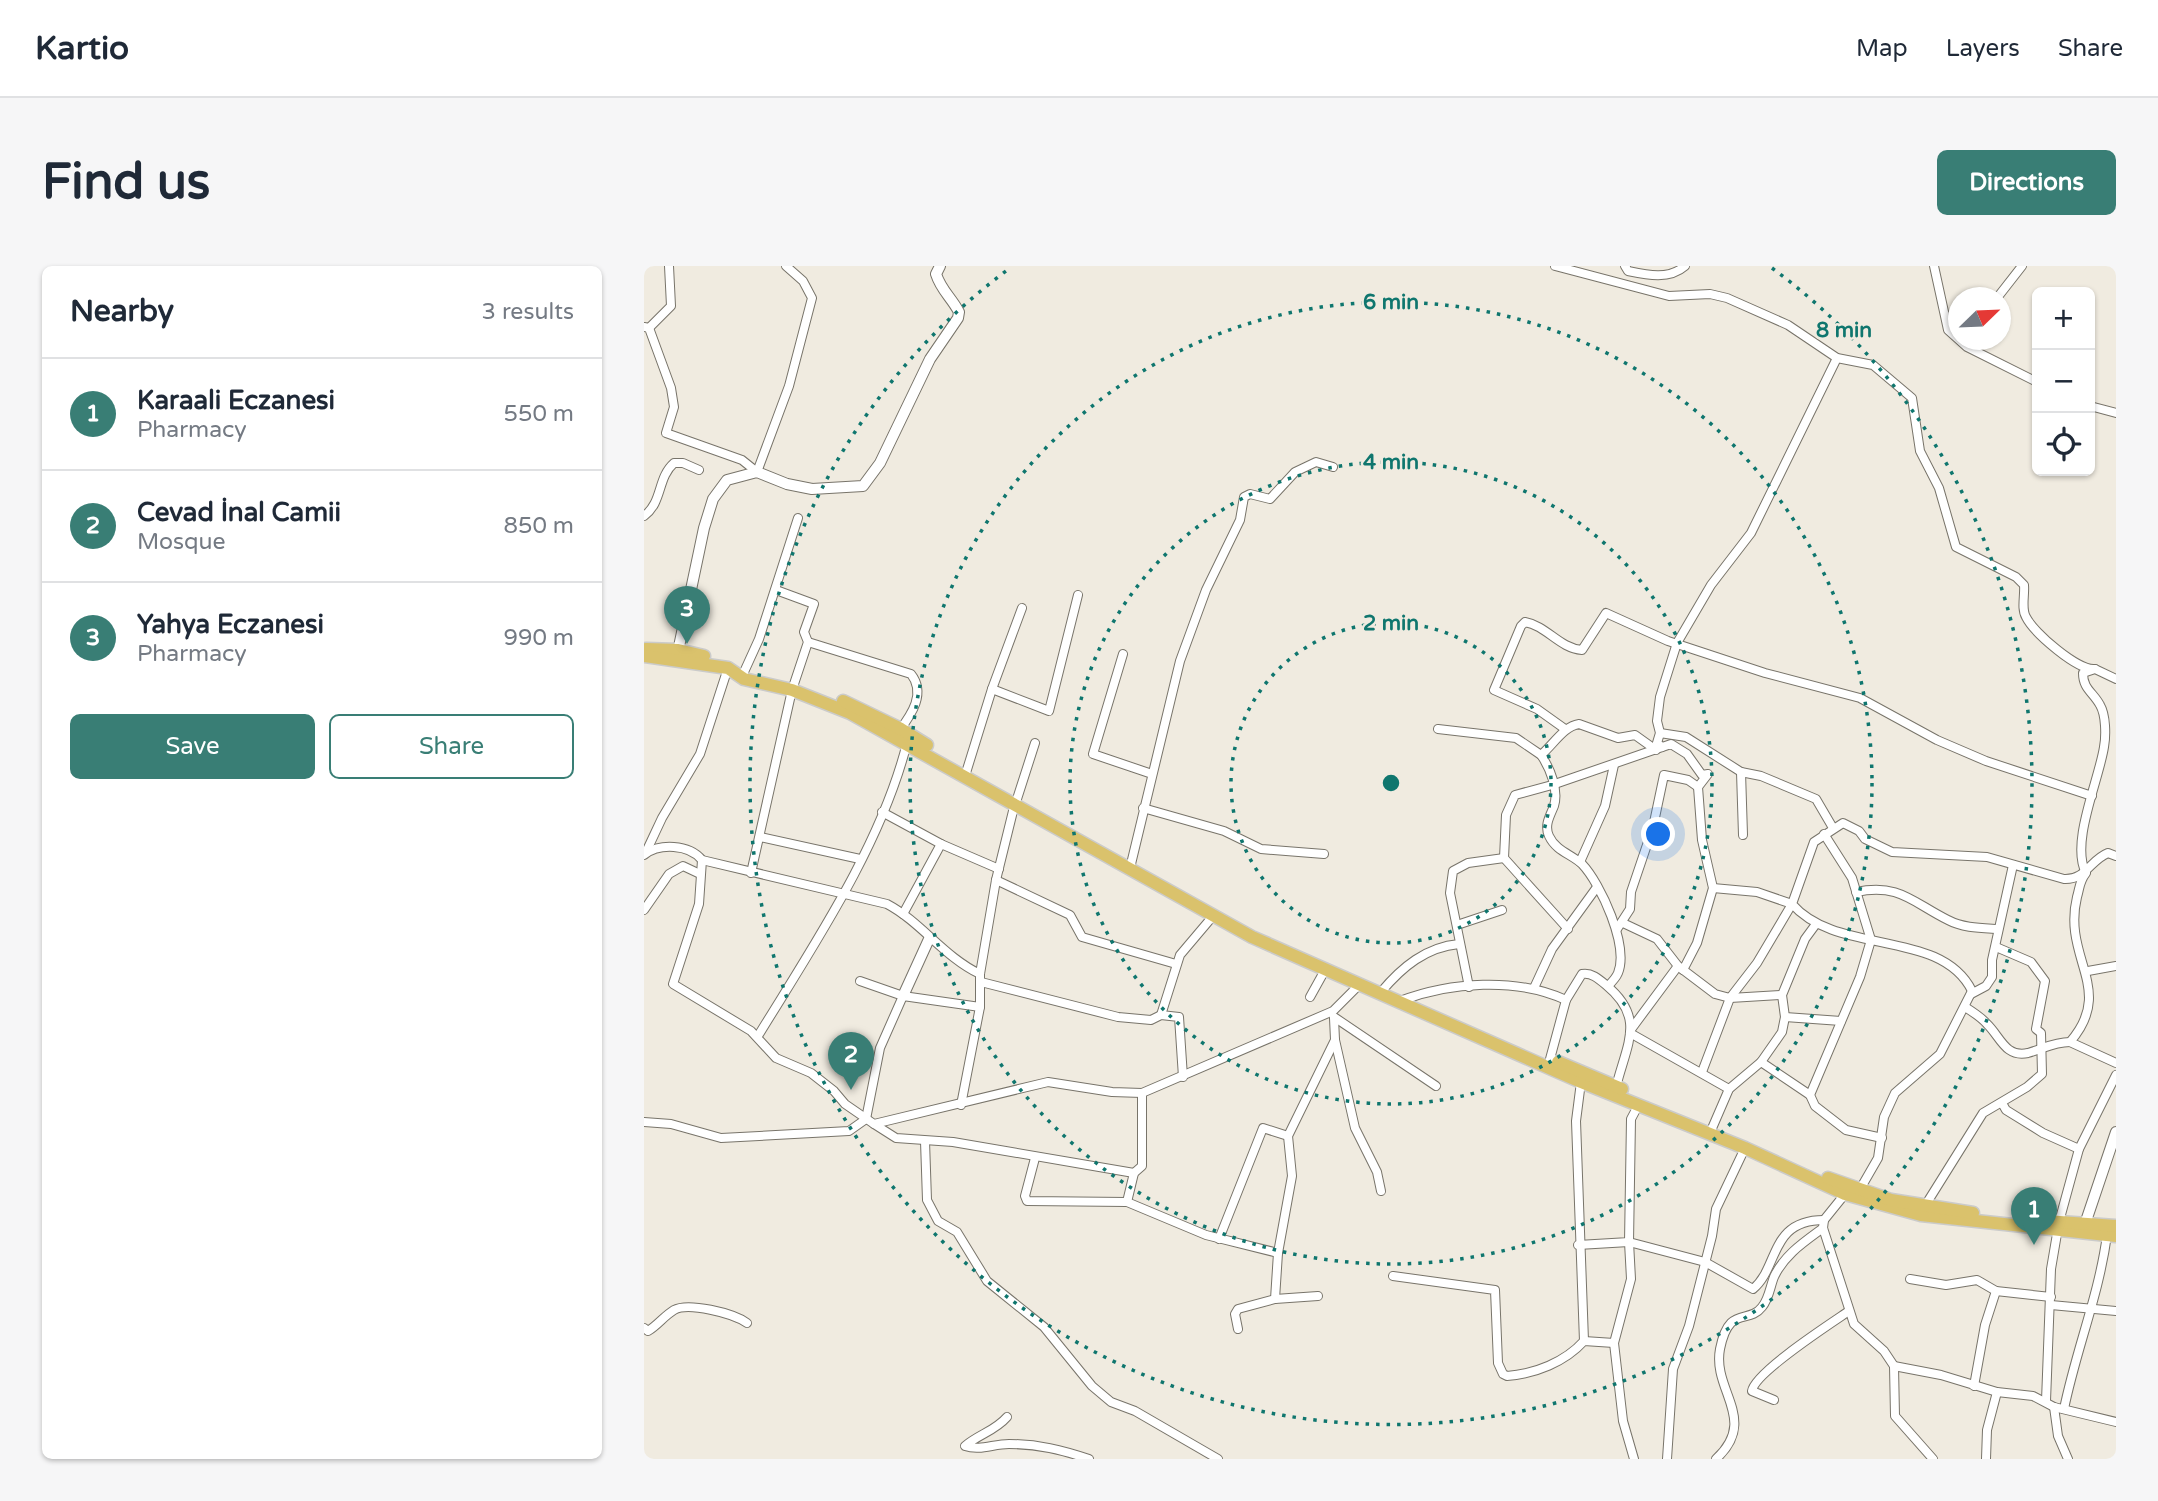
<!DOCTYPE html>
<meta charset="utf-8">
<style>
body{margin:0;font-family:"Varela Round",sans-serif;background:#f6f6f7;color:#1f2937}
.controls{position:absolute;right:21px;top:21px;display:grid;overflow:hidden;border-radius:10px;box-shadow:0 2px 5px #0004}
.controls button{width:63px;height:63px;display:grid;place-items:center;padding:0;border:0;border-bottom:2px solid #e0e1e3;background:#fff;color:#1f2937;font:35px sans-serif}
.compass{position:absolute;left:1304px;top:21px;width:63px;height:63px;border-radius:50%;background:#fff;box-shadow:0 2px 5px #0004;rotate:67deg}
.you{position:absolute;left:1015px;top:569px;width:24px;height:24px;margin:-18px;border:5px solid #fff;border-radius:50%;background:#1a73e8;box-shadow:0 0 0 10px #1a73e833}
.badge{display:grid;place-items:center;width:46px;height:46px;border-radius:50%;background:#397e75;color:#fff;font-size:23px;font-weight:700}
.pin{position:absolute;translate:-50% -58px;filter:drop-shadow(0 2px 4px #0008)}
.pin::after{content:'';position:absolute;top:37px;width:24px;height:21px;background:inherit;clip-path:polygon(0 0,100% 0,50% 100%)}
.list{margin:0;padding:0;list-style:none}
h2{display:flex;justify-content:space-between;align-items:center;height:91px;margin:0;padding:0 28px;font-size:30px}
h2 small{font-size:23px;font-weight:400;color:#747a83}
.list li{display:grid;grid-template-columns:46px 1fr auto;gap:21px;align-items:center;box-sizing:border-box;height:112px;padding:0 28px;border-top:2px solid #e0e1e3}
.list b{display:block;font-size:26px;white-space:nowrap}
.list p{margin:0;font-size:23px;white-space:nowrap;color:#747a83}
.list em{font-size:23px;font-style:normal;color:#747a83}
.actions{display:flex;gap:14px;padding:21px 28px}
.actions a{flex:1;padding:16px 0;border:2px solid #397e75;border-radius:10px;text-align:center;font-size:24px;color:#397e75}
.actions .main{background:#397e75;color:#fff}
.icon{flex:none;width:38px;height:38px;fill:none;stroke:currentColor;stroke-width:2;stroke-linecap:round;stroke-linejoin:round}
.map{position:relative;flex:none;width:1472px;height:1193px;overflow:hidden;border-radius:10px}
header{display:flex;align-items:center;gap:42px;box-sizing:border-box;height:98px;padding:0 35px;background:#fff;border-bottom:2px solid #e0e1e3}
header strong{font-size:33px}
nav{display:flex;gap:38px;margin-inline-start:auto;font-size:24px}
.intro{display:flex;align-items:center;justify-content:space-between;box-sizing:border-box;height:168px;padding:0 42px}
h1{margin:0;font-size:49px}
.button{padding:18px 32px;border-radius:10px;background:#397e75;color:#fff;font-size:24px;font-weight:700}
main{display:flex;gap:42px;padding:0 42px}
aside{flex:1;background:#fff;border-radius:10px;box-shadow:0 2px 5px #0004}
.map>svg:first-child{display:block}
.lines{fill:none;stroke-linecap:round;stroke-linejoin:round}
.minor-casing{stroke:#78746a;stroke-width:10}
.tertiary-casing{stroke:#78746a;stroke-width:12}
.trunk-casing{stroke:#cbcbca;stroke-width:15}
.minor{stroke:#fff;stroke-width:8}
.tertiary{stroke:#fff;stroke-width:10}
.trunk{stroke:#dac26c;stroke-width:12}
.ring{fill:none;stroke:#0f766e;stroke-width:3.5;stroke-dasharray:3.5 7}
.centre{fill:#0f766e;stroke:#f0ebe0;stroke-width:3.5}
.ring-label{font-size:21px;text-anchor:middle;font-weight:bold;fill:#0f766e;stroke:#f0ebe0;stroke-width:5;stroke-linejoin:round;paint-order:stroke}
</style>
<header>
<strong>Kartio</strong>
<nav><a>Map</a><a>Layers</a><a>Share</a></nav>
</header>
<div class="intro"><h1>Find us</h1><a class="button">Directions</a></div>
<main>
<aside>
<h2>Nearby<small>3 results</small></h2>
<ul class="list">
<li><span class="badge">1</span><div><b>Karaali Eczanesi</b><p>Pharmacy</p></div><em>550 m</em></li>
<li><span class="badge">2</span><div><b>Cevad İnal Camii</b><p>Mosque</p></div><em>850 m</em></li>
<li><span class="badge">3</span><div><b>Yahya Eczanesi</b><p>Pharmacy</p></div><em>990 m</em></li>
</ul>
<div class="actions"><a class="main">Save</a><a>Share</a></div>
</aside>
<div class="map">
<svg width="1472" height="1193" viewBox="0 0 1472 1193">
<rect width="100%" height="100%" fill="#f0ebe0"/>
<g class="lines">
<g class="minor-casing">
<g id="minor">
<path d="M911 0 1025 30 1066 28 1083 32 1144 59 1193 92 1229 99 1268 132 1276 185 1295 222 1312 281 1372 311 1380 319C1381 329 1377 343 1382 351 1390 367 1434 405 1451 403"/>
<path d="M981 0 984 5C1003 9 1025 14 1041 0"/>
<path d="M1290 0 1304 64 1323 81 1393 116"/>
<path d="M1353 32 1378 0"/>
<path d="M0 61 5 62 27 122 30 141 22 167 98 194 113 206 145 120 168 32 159 15 142 0"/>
<path d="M5 62 27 40 25 0"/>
<path d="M1446 140 1472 147"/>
<path d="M0 250C19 236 13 212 30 197H39L55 204"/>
<path d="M164 376 267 408C282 427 268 448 255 465"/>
<path d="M479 388 449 488 508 508"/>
<path d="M100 413V406L115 373 154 252"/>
<path d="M348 423 405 445 434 329"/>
<path d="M794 463 872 472 897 489"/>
<path d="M921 463 893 443 850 424 877 360 881 356C903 360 915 382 938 384L962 347 1024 375 1121 407 1216 432 1293 474 1342 495 1448 530"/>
<path d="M1016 467 1042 471 1097 506 1117 510 1172 533 1189 562"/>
<path d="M1018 481 1013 477 1016 467 1013 455 1016 431 1033 377 1067 319 1107 267 1193 92"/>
<path d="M1097 506 1099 569"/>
<path d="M321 510 348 423 378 342"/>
<path d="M373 533 391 477"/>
<path d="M499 542 580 565 617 583 680 588"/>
<path d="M238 546 297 578 355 603"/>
<path d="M1180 568 1208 612 1227 674 1216 711 1166 829 1171 840 1202 864 1238 872"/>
<path d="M116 571 216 593"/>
<path d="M3 584 18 552 56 488 84 402"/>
<path d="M0 589C15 577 45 578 58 594L55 638 29 718 107 765 132 792 167 807 190 825 201 838 230 858 404 816 468 826 498 827 689 745 715 719"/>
<path d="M58 594 243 638C277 656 300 691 336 708"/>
<path d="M936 596 961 540 970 499"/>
<path d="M480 601 487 598 536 395 562 324 596 254 600 231 606 228 626 233 651 206 672 196 689 201"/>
<path d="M107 607 148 424 164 376 160 366 170 338 132 324"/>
<path d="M352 614 426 649 438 671 532 698"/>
<path d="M1212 626C1255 617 1268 636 1304 654 1319 662 1337 662 1354 663"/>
<path d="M0 644 25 608 39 600 56 608"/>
<path d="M259 648 297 578"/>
<path d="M979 657 1013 673 1034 700 1071 728 1086 732 1138 729"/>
<path d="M813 659 858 644"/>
<path d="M924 663 860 592 862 549 871 529 908 519 1027 478 1043 488 1058 509 1064 508 1054 521 1058 574 1069 622 1053 677 1039 704"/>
<path d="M973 663 986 643 987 626 1009 561 1020 509 1044 514 1054 521"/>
<path d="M1444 705 1472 700"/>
<path d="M216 715 259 730 336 741"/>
<path d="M337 716 474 751 507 754 517 749 535 751 539 811"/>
<path d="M964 720C967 717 972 712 974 707 985 680 957 618 938 598 927 588 912 585 905 570 900 559 906 550 910 540 915 524 906 502 897 489 909 479 920 460 935 458L974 472 991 469 1012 484"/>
<path d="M825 721 806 627 809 605 824 597 860 592"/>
<path d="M890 722 908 683 953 621"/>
<path d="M737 726C758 701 782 681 815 678"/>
<path d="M1327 728 1342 720 1348 711V694L1369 599"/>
<path d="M666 731 681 704"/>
<path d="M756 735C806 716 872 711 922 734"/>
<path d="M1321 741C1329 746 1337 751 1343 758 1356 770 1361 792 1384 787 1399 783 1409 776 1426 776 1472 723 1418 693 1433 631 1436 621 1435 616 1442 607 1426 577 1455 514 1460 481 1462 470 1462 449 1456 439 1449 426 1439 423 1439 407L1451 403 1472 413"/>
<path d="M517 749 536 689 569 650"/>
<path d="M690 751 792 820"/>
<path d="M1141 751 1197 755"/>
<path d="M988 762 1034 700"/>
<path d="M986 767 1085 823"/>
<path d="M114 770C169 680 237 580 263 477"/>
<path d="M691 774 711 862 733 906 737 925"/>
<path d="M1426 776 1472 797"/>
<path d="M906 793 922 734 938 708C947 706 955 713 962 719 1002 752 983 777 972 821"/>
<path d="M1117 796 1166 829"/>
<path d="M1058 806 1086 732 1113 697 1148 638 1113 626 1069 622"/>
<path d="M937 816 932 855 940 1075"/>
<path d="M1358 837 1362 844 1399 867 1435 883"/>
<path d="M317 839 336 741V708L352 614 370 541"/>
<path d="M0 856 27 858 77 872 205 865 222 853 236 782 259 730"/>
<path d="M230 858 252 872 309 876 490 907"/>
<path d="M1066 867 1085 823 1117 796 1138 766 1141 751 1138 729 1161 673 1172 658"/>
<path d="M281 875 283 934 294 955 313 966 343 1015 400 1061 448 1120 467 1136 491 1145 574 1193"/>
<path d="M391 892 381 930 383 935 483 936 562 969 634 987"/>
<path d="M1215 925 1234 892 1240 851 1251 827 1296 788 1328 725C1297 662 1193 690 1148 638L1170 576 1199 557 1215 565 1221 573 1248 586 1343 591 1420 613C1442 614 1446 594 1464 587L1472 590"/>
<path d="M1201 928 1180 954 1179 962 1210 1058 1240 1085 1250 1100 1251 1150 1289 1193"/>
<path d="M483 936 490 907 498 900V827"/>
<path d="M1279 943 1339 847 1383 821 1398 808 1397 767 1392 763 1401 715 1387 696 1352 681"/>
<path d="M575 973 619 862 644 870"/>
<path d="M985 976 1061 996 1109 1023C1135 1002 1125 954 1180 954"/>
<path d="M985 976 987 1013 970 1077 979 1155 990 1193"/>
<path d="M934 979 985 976 987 853 995 838"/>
<path d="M749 1010 851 1024 854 1097 859 1108 863 1110C891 1108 921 1096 940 1075L970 1077"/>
<path d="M1266 1013 1302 1019 1333 1014 1352 1025 1341 1059 1330 1120"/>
<path d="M1352 1025 1407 1031"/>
<path d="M631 1033 674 1030"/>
<path d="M1407 1039 1472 1045"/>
<path d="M0 1062 4 1065C14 1059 20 1050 30 1044 44 1036 89 1047 103 1057"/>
<path d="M594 1063 591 1048 594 1043 631 1033 634 987 648 910 644 870 691 774 690 752"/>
<path d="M1250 1100 1297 1109 1353 1126 1389 1130 1410 1141 1472 1156"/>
<path d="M1130 1134 1108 1125C1110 1107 1186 1058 1205 1045"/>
<path d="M1402 1135 1407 1003 1415 956 1435 883 1472 809"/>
<path d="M1410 1141 1414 1170 1424 1193"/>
<path d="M1420 1143C1432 1084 1455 1029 1463 969"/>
<path d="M363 1151C351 1165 335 1168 321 1180 336 1185 349 1178 365 1178 394 1178 418 1184 445 1193"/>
<path d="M1023 1193 1029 1103 1045 1060 1068 970 1072 943 1101 882"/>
<path d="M1072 1193C1115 1153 1068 1125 1076 1083 1085 1038 1104 1059 1118 1041 1125 1033 1126 1021 1130 1011 1140 989 1160 976 1179 962"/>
<path d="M1342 1193 1343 1164 1353 1126"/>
</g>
</g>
<g class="tertiary-casing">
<g id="tertiary">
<path d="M33 390 60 262 69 233 83 214 113 206 143 218 168 223 219 220 236 197 286 93 314 52 315 46C307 31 297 24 292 8L296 0"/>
<path d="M259 730 285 673"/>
<path d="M1441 958 1472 866"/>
</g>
</g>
<g class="trunk-casing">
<g id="trunk">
<path d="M2 383 34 384 60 390"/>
<path d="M0 390 84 402 100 413 148 424 206 447 608 671 937 816 1101 882 1201 928 1277 949 1472 970"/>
<path d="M199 435 257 463 283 479"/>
<path d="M914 796 978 823"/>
<path d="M1184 912 1247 934 1329 947"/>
<path d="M1375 953 1472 960"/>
</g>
</g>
<use href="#minor" class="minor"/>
<use href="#tertiary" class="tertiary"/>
<use href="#trunk" class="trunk"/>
</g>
<g class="ring">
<circle cx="747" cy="517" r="160"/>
<circle cx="747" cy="517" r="321"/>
<circle cx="747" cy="517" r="481"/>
<path d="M1128 2A641 641 0 1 1 366 2"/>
</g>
<circle cx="747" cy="517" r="10" class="centre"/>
<g class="ring-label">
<text x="747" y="43">6 min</text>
<text x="1200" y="71">8 min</text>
<text x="747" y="203">4 min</text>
<text x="747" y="364">2 min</text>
</g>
</svg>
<div class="controls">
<button>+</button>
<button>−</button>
<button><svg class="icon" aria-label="locate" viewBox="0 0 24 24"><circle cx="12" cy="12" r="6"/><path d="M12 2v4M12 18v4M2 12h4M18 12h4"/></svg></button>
</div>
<svg class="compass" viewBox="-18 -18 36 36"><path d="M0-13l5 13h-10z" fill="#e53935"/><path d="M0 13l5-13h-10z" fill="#747a83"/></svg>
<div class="you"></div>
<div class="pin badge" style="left:1390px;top:979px">1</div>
<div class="pin badge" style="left:207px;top:824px">2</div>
<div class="pin badge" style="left:43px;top:378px">3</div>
</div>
</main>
